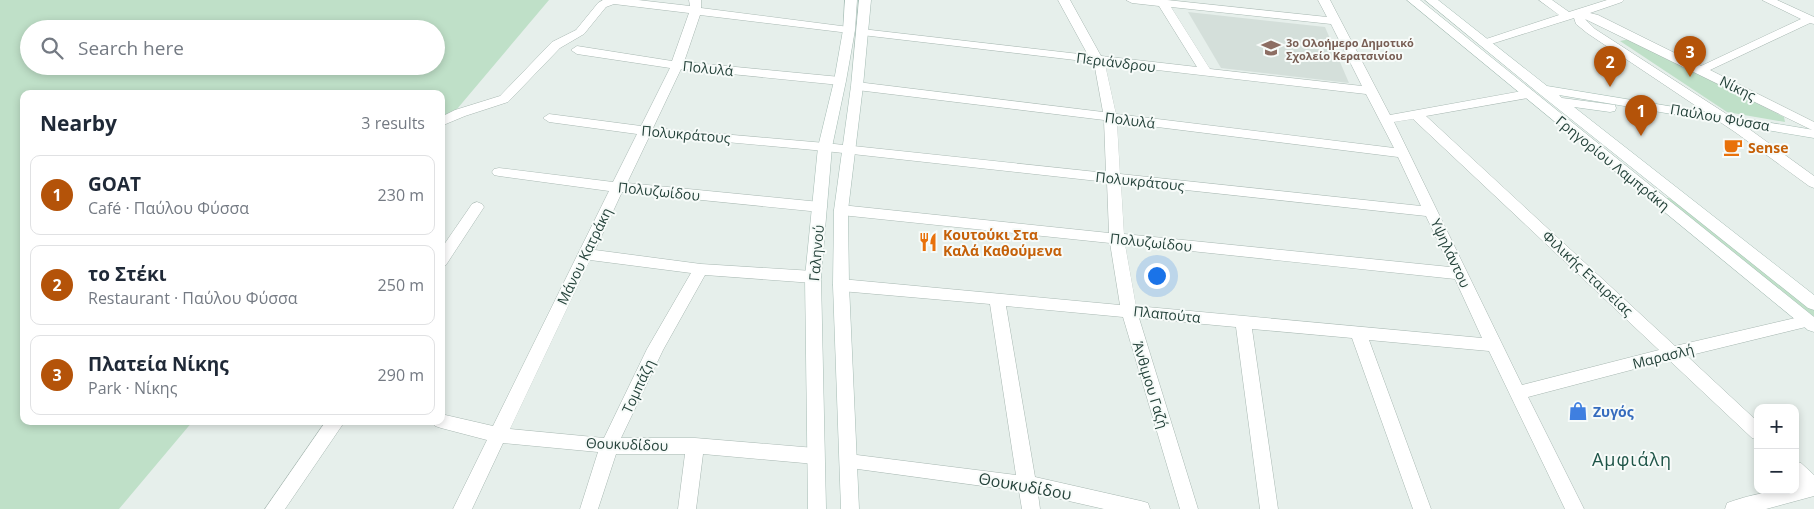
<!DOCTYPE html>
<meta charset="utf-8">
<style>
body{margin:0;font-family:"Open Sans",sans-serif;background:#f6f6f7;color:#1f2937}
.controls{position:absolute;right:15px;bottom:15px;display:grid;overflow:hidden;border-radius:10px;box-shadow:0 2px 8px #0003}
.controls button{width:45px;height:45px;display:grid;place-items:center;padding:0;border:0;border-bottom:1px solid #e0e1e3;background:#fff;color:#1f2937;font:25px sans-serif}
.you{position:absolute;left:1156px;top:275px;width:18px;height:18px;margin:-12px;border:4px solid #fff;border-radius:50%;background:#1a73e8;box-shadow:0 0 0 8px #1a73e833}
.badge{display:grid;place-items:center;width:32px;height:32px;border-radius:50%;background:#b45309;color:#fff;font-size:16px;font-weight:700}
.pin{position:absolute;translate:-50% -41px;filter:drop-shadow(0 1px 2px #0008)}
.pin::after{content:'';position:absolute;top:26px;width:18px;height:15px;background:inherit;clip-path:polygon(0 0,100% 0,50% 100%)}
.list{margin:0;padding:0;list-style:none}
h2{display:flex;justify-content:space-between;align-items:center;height:65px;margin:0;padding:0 20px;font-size:21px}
h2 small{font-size:16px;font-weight:400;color:#747a83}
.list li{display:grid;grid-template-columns:32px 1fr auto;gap:15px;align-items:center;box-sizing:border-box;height:80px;margin:0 10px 10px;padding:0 10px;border:1px solid #e0e1e3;border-radius:10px}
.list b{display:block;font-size:19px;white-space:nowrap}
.list p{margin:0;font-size:16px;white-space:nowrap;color:#747a83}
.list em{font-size:16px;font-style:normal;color:#747a83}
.icon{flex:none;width:28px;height:28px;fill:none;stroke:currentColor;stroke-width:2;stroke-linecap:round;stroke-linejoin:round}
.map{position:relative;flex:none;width:1814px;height:509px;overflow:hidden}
.search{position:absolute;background:#fff;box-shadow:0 2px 8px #0003;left:20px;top:20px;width:425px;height:55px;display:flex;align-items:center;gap:12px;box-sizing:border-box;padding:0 18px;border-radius:28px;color:#747a83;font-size:19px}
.panel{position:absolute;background:#fff;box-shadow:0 2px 8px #0003;left:20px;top:90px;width:425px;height:335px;border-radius:10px}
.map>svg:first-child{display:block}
.built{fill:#d4dfda}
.green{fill:#bfe0c8;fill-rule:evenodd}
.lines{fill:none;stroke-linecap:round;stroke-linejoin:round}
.street-casing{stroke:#a8b8b2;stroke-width:1}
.secondary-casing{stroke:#a4bbb3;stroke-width:1}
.street{fill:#fff;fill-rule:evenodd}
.secondary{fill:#fff;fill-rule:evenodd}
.labels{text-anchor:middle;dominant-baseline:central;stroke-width:4;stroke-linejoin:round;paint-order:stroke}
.far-education-label{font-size:11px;font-weight:bold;fill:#785e54;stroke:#f7fbf9;text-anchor:start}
.street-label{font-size:14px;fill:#24423a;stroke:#f7fbf9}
.food-label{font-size:14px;font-weight:bold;fill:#c56008;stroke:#f7fbf9;text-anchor:start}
.shop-label{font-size:14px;font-weight:bold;fill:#366cbe;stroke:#f7fbf9;text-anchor:start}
.near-street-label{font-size:16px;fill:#24423a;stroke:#f7fbf9}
.near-neighbourhood-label{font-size:18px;letter-spacing:1px;fill:#1f5548;stroke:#f7fbf9}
</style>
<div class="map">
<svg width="1814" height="509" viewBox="0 0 1814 509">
<rect width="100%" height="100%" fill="#e6efeb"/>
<path class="built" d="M1188 12 1325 27 1349 83 1221 68Z"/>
<g class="green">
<path d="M0 0H549L441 128V94H24V421H193L119 509H0ZM29 29H436V66H29Z"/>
<path d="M1630 39 1784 117 1785 122 1727 112 1620 41Z"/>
<path d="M1666 198H1669L1715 229 1814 307V317Z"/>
</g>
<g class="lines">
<g class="street-casing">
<g id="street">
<path d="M603 0H638L690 6 689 0H701V8L849 27 855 30 849 33 700 15 684 62 840 77 846 81 840 85 681 69 653 128 825 143 1106 173 1104 120 857 90 851 86 857 82 1103 112 1095 68 1092 62 862 35 856 32 862 29 1088 55 1058 0H1070L1101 56 1197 67 1159 6 1132 3 1126 0H1167L1327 17 1318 0H1330L1390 115 1528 90 1532 91 1534 94 1528 98 1426 116 1675 346 1808 315 1814 317V325L1687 356 1758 422V440L1752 438 1669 360 1528 397 1584 509H1565L1489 351 1369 340 1431 509H1413L1352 338 1252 329 1278 509H1260L1236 327 1139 318 1198 509H1180L1123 317 1006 306 1035 477 1141 501 1148 503 1150 509H1104L1038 494 1040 509H1022L1019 491 843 467 840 462 843 457 849 454 1016 475 990 304 841 291 836 289 833 285 836 281 841 279 1120 305 1110 243 841 215 836 213 834 210 836 207 841 205 1109 233 1107 182 825 151 650 135 627 183 820 202 825 204 827 207 825 210 820 212 622 192 595 250 701 264 813 271 818 273 821 277 818 281 813 283 705 275 663 350 621 438H695L815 448 821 451 824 456 821 461 815 464 703 454 696 509H678L685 454H616L598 509H580L598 452 503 443 472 509H453L487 440 441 428 435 426 432 421H441V414L493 426 609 191 499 176 494 175 492 172 494 169 499 168 613 182 637 134 549 122 543 118 549 114 641 126 670 68 577 54 571 50 577 46 672 61 689 13 614 4 606 7 584 34 560 48 508 102 465 116 441 126V117L455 110 500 96 552 42 576 30 598 3ZM1171 7 1331 24 1362 86 1210 69ZM1105 64 1366 94 1394 148 1116 114ZM1413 119 1659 350 1522 385 1394 122ZM1117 122 1398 157 1421 206 1120 174ZM1121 183 1426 216 1450 267 1124 234ZM1125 244 1455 279 1482 338 1136 306ZM590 260 691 273 647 349 604 438 510 429Z"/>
<path d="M1539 0H1552L1569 12 1607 0H1624L1622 2 1590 13 1598 15 1701 66 1801 19 1762 0H1777L1814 17V24L1810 23 1710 70 1814 122V131L1585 19 1595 29 1745 126 1814 176V188L1809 186 1735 132 1587 33 1576 24 1574 18 1488 45H1480L1478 43 1480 41 1559 15Z"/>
<path d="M477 202 482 204 484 207 446 265 441 266V249L472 204Z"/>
<path d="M326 421H345L285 509H265Z"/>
<path d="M1795 461 1801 463 1814 475V496L1766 509H1725L1727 503C1749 495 1772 490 1795 490V485L1798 484 1795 481Z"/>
</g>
</g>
<g class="secondary-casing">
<g id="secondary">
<path d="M845 0H857L855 30 846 81 832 147 821 277 826 509H808L805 277 818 147 834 81 843 30Z"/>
<path d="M859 0H871L863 86 848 210 849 285 859 509H841L833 285 834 210 851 86Z"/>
<path d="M1407 0H1420L1814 317V332L1808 330Z"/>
<path d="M1425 0H1438L1547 86 1814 130V138L1559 95 1562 98 1615 105 1616 108 1615 111 1610 112 1574 107 1814 295V310L1808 308 1537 92Z"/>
</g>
</g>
<use href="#street" class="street"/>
<use href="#secondary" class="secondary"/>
</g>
<defs>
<g id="school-bare" transform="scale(1.5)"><path d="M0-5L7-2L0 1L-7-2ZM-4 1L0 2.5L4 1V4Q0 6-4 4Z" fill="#8d6e63" stroke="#f7fbf9" stroke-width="2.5" paint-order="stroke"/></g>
<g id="cafe-bare" transform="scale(1.5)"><path d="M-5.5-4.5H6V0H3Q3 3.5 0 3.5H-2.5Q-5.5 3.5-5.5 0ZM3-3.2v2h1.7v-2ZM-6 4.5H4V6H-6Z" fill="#e8710a" stroke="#f7fbf9" stroke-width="2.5" paint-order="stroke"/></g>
<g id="restaurant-bare" transform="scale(1.5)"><path d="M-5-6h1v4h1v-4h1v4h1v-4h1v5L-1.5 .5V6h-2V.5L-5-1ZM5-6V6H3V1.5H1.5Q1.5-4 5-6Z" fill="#e8710a" stroke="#f7fbf9" stroke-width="2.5" paint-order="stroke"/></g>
<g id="shop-bare" transform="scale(1.5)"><path d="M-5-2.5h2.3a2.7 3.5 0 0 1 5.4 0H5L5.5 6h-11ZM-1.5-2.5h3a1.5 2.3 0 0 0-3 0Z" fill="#3f7fe0" stroke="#f7fbf9" stroke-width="2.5" paint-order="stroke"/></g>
</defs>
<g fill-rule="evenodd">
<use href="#school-bare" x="1271" y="48"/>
<use href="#cafe-bare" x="1733" y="147"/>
<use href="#restaurant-bare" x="928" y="242"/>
<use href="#shop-bare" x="1578" y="411"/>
</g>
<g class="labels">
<g class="far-education-label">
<text x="1286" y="42">3ο Ολοήμερο Δημοτικό<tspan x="1286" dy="13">Σχολείο Κερατσινίου</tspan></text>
</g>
<g class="street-label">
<text transform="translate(1116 62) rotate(7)">Περιάνδρου</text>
<text transform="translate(708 68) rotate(6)">Πολυλά</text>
<text transform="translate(1738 88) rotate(26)">Νίκης</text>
<text transform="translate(1720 117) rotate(10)">Παύλου Φύσσα</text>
<text transform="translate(1130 120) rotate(7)">Πολυλά</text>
<text transform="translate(686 134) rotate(5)">Πολυκράτους</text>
<text transform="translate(1613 163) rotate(39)">Γρηγορίου Λαμπράκη</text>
<text transform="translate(1140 181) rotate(6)">Πολυκράτους</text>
<text transform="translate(659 191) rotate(6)">Πολυζωίδου</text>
<text transform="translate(1151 242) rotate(6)">Πολυζωίδου</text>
<text transform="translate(816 253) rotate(-85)">Γαληνού</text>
<text transform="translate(1451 253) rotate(65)">Υψηλάντου</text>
<text transform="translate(584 256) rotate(-64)">Μάνου Κατράκη</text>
<text transform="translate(1588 273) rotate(43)">Φιλικής Εταιρείας</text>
<text transform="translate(1167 314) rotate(6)">Πλαπούτα</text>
<text transform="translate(1663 356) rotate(-14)">Μαρασλή</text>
<text transform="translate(1151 385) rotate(73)">Άνθιμου Γαζή</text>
<text transform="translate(638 386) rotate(-65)">Τομπάζη</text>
<text transform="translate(627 444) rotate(2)">Θουκυδίδου</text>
</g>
<g class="food-label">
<text x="1748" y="147">Sense</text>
<text x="943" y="234">Κουτούκι Στα<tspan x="943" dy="16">Καλά Καθούμενα</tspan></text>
</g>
<g class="shop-label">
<text x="1593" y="411">Ζυγός</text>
</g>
<g class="near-street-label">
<text transform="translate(1025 486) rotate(10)">Θουκυδίδου</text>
</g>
<g class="near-neighbourhood-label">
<text x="1632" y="459">Αμφιάλη</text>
</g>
</g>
</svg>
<div class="controls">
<button>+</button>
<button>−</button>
</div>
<div class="you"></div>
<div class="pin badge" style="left:1641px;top:136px">1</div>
<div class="pin badge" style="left:1610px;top:87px">2</div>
<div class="pin badge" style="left:1690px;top:77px">3</div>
<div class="search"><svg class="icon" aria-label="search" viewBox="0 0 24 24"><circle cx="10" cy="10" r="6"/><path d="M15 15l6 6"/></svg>Search here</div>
<section class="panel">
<h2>Nearby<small>3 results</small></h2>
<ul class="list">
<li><span class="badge">1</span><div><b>GOAT</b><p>Café · Παύλου Φύσσα</p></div><em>230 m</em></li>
<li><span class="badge">2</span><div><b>το Στέκι</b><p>Restaurant · Παύλου Φύσσα</p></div><em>250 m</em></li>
<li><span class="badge">3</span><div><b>Πλατεία Νίκης</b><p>Park · Νίκης</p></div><em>290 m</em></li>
</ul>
</section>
</div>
